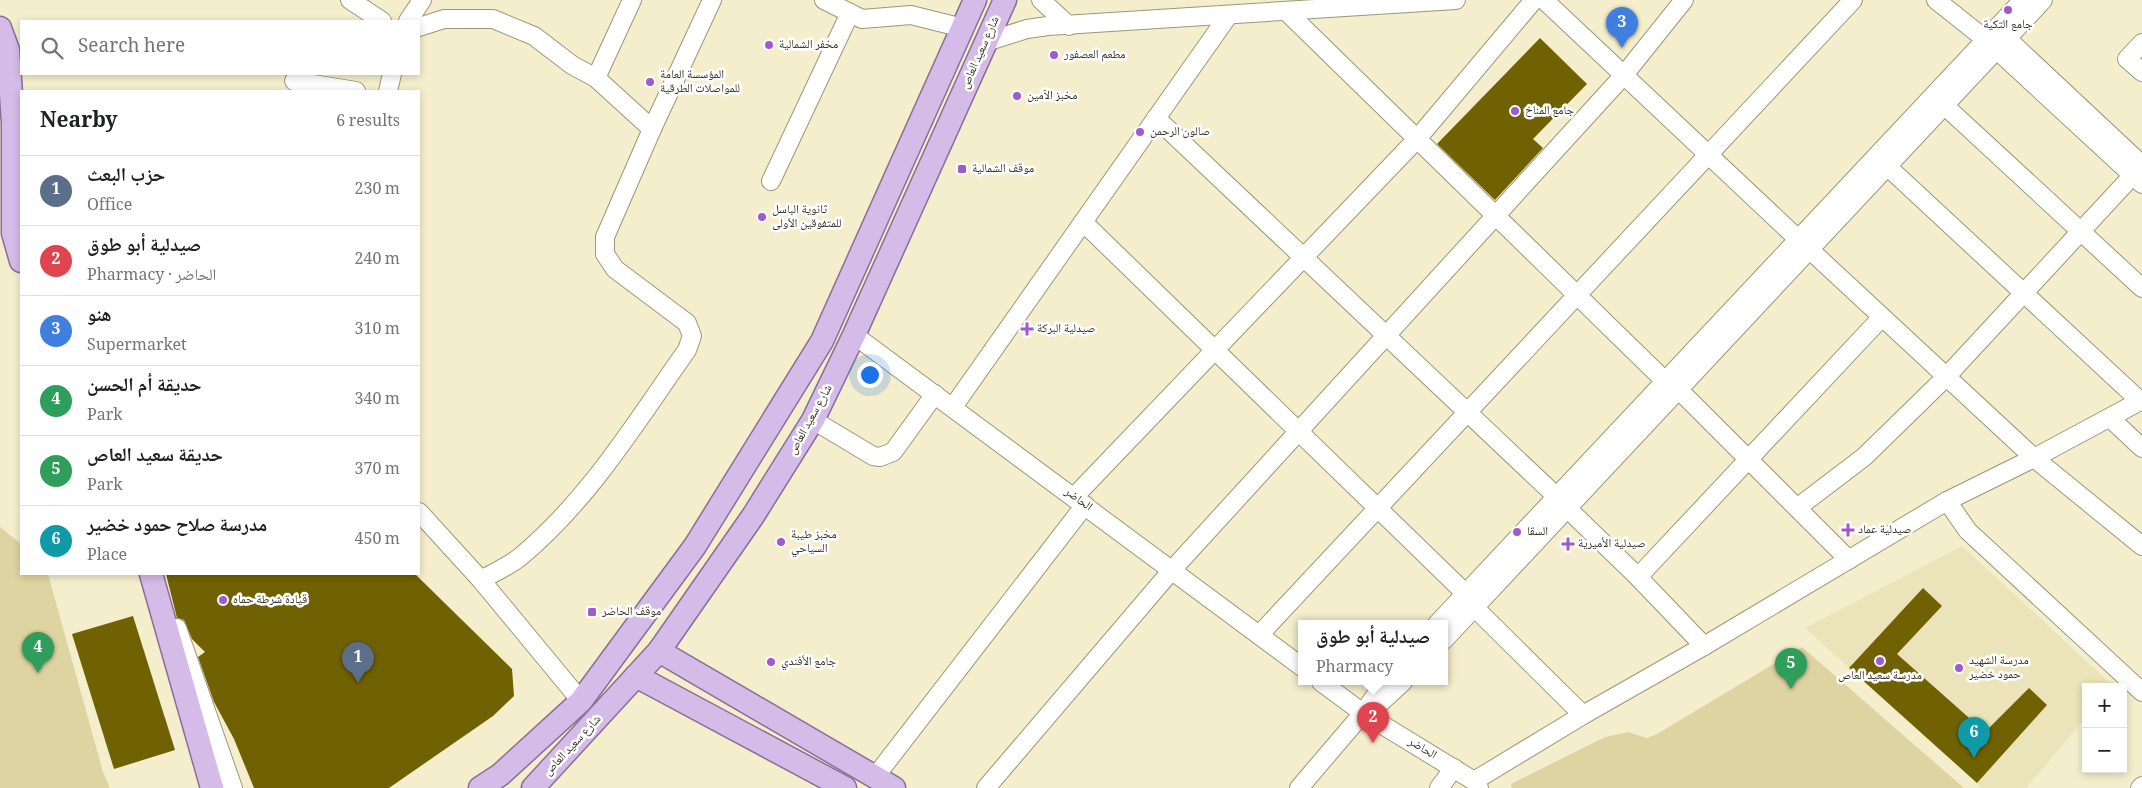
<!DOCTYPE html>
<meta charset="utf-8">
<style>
body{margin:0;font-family:Georgia,"Noto Naskh Arabic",serif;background:#f2f2f2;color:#202124}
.controls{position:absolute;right:15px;bottom:15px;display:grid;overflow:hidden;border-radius:0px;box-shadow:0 2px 8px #0003}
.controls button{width:45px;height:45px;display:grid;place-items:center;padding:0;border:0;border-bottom:1px solid #e0e0e0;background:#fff;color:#202124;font:25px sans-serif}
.you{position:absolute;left:869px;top:374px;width:18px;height:18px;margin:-12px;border:4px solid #fff;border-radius:50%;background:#1a73e8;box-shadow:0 0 0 8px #1a73e833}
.badge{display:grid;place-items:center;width:32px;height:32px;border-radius:50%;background:#111827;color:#fff;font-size:16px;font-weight:700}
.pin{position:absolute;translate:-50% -41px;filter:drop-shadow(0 1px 2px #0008)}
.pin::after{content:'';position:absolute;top:26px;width:18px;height:15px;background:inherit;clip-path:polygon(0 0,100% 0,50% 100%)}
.popup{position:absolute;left:1298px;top:620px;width:150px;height:65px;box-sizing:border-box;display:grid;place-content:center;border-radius:0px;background:#fff;filter:drop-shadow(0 1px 4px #0005);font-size:16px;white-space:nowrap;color:#757577}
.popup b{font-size:19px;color:#202124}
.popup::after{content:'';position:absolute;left:50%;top:100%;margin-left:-10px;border:10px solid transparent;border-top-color:#fff}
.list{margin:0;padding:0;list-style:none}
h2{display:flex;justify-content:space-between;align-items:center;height:65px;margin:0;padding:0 20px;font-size:21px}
h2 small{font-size:16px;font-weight:400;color:#757577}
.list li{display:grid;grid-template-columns:32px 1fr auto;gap:15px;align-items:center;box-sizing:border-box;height:70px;padding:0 20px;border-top:1px solid #e0e0e0}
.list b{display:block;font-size:19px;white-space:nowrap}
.list p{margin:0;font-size:16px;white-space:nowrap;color:#757577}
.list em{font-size:16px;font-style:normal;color:#757577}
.icon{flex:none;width:28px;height:28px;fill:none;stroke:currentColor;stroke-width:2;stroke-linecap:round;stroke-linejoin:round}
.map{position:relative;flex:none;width:2142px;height:788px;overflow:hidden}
.search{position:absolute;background:#fff;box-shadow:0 2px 8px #0003;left:20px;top:20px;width:400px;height:55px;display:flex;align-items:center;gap:12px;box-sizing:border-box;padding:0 18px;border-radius:0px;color:#757577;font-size:19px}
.panel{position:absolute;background:#fff;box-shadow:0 2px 8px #0003;left:20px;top:90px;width:400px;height:485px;border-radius:0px}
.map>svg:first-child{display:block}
.built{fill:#ebe3ba}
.green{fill:#ded4a1}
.building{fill:#706102}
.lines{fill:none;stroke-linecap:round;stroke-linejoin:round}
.minor-casing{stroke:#9d9778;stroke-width:20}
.major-casing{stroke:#8a6e9a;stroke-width:25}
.minor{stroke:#fff;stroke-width:18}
.major{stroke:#d4bbe8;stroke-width:22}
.poi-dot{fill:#a059ce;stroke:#fff;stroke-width:2}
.labels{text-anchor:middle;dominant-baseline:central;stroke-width:5;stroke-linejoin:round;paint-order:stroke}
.poi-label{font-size:12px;fill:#363326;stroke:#fff;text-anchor:start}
.street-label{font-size:12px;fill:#363326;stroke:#fff}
</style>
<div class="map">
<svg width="2142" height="788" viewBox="0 0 2142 788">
<rect width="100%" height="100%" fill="#f4eecc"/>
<path class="built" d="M1962 546 2112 685 2086 687V717L2026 788H1982L1805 628Z"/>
<g class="green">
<path d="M0 527 21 544V574H48L103 772 110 788H0Z"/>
<path d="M1802 647 1964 788H1512L1511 784 1605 737 1628 732 1647 738 1657 734Z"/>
</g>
<g class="building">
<path d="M1540 38 1587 84 1533 139 1543 148 1495 200 1437 144Z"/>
<path d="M166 574H415L512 669 514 696 493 716 389 788H254L234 739 214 702 198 657 205 652 192 639 184 620 177 618Z"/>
<path d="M1923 588 1942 606 1897 654 1985 732 2029 688 2047 705 1977 783 1849 668Z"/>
<path d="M133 616 175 750 114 769 72 634Z"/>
</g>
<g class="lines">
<g class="minor-casing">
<g id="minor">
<path d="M350 0 382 21"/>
<path d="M824 0 862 19 911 15 963 28"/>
<path d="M1041 0 1069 26"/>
<path d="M1544 0 1798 239"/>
<path d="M1936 0 1985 39 2142 184"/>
<path d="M1286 11 1665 381"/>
<path d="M408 21 422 0"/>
<path d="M419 27 444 19H493L534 36 572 65 596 78 632 0"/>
<path d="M2000 32 2142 165"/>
<path d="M986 42 1027 29 1048 26 1456 0"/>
<path d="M2142 43 2127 59 2142 72"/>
<path d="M596 78 652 129 712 0"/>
<path d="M294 81 356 91"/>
<path d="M388 91 392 74"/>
<path d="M1945 106 2142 288"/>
<path d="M1156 118 1556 496"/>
<path d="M1888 167 2140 401"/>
<path d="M771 181 850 13"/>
<path d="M1083 222 1465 593"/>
<path d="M1810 250 2034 458 2142 546"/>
<path d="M854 335 1302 667"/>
<path d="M1679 390 1849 560"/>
<path d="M953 407 1228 16"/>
<path d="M2110 418 2142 448"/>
<path d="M813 420 873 456 880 457 893 452 935 394"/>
<path d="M1074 497 1417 139 1534 0"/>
<path d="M1947 501 1968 531 2142 692"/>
<path d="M1797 508 1864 457 1903 419 1946 377 2133 175"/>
<path d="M1568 509 1638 577 1704 646"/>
<path d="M419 512 481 580 581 701"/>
<path d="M1638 577 1882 317"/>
<path d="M481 580C493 573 509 566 520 557 589 500 636 422 687 350L692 336 687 323 615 269 605 254V237L652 129"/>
<path d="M1475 608 1583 715"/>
<path d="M1437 624 2023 0"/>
<path d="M177 628 233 788"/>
<path d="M1259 635 1853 0"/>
<path d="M1444 640 2043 0"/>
<path d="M1321 682 1363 713 1474 781 1479 788"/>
<path d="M1370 709 1378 705 1403 682"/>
<path d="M875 777 1085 505"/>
<path d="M1474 781 1583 715 1704 646 1947 501 2034 458 2142 400"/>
<path d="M986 788 1172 570 1624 75 1684 0"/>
<path d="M1299 788 1363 713 1385 682"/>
<path d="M1439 788 1454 768"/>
<path d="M2140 788 2142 786"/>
</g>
</g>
<g class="major-casing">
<g id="major">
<path d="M0 28 8 50 13 123V233L21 261"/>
<path d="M151 574 212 788"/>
<path d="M659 651 894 788"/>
<path d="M636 676 845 788"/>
<path d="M480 788 500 775 581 701 695 546 822 341 975 0"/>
<path d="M533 788 659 651 753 516 813 420 854 335 1005 0"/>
</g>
</g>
<use href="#minor" class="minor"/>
<use href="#major" class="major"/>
</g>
<g class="poi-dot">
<circle cx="2008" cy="10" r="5"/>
<circle cx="769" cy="45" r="5"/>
<circle cx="1054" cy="55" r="5"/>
<circle cx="650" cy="82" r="5"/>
<circle cx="1017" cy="96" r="5"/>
<circle cx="1515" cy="111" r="5"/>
<circle cx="1140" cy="132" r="5"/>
<rect x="957" y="164" width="10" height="10" rx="2.5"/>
<circle cx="762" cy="217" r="5"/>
<path d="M1024.5 321.5h5v5h5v5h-5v5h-5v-5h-5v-5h5z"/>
<path d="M1845.5 522.5h5v5h5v5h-5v5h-5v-5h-5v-5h5z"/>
<circle cx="1517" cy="532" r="5"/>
<circle cx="781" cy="542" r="5"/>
<path d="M1565.5 536.5h5v5h5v5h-5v5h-5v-5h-5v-5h5z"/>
<circle cx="223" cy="600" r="5"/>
<rect x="587" y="607" width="10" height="10" rx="2.5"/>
<circle cx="1880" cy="661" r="5"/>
<circle cx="771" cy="662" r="5"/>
<circle cx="1959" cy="668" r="5"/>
</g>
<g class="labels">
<g class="poi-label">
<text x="2008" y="25" text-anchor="middle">جامع التكية</text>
<text x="779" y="45">مخفر الشمالية</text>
<text x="1064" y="55">مطعم العصفور</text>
<text x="660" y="75">المؤسسة العامة<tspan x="660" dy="14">للمواصلات الطرقية</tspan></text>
<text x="1027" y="96">مخبز الآمين</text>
<text x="1525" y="111">جامع المناخ</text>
<text x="1150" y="132">صالون الرحمن</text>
<text x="972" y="169">موقف الشمالية</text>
<text x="772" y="210">ثانوية الباسل<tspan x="772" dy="14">للمتفوقين الأولى</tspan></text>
<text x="1037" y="329">صيدلية البركة</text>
<text x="1858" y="530">صيدلية عماد</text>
<text x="1527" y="532">السقا</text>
<text x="791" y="535">مخبز طيبة<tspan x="791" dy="14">السياحي</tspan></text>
<text x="1578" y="544">صيدلية الأميرية</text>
<text x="233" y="600">قيادة شرطة حماه</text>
<text x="602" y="612">موقف الحاضر</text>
<text x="1969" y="661">مدرسة الشهيد<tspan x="1969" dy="14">حمود خضير</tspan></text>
<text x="781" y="662">جامع الأفندي</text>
<text x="1880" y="676" text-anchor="middle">مدرسة سعيد العاص</text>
</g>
<g class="street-label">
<text transform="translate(981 53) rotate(-66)">شارع سعيد العاص</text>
<text transform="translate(811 420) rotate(-61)">شارع سعيد العاص</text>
<text transform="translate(1078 500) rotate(36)">الحاضر</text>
<text transform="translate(573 746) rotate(-47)">شارع سعيد العاص</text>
<text transform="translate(1422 749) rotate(31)">الحاضر</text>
</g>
</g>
</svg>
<div class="controls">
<button>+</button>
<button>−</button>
</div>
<div class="you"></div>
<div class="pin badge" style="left:358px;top:683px;background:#5c6f8a">1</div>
<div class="pin badge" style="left:1373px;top:743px;background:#e0444e">2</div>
<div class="popup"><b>صيدلية أبو طوق</b>Pharmacy</div>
<div class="pin badge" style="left:1622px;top:48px;background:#3f7fe0">3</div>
<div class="pin badge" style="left:38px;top:673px;background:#2e9e5b">4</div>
<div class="pin badge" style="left:1791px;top:689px;background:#2e9e5b">5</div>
<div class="pin badge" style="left:1974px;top:758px;background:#0f9aa8">6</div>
<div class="search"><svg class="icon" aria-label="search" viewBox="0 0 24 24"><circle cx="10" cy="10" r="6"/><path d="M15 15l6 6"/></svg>Search here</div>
<section class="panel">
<h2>Nearby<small>6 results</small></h2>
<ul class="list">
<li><span class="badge" style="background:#5c6f8a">1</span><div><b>حزب البعث</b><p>Office</p></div><em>230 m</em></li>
<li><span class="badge" style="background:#e0444e">2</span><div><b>صيدلية أبو طوق</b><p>Pharmacy · الحاضر</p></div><em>240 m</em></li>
<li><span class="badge" style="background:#3f7fe0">3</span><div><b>هنو</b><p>Supermarket</p></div><em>310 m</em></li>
<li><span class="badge" style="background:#2e9e5b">4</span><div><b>حديقة أم الحسن</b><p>Park</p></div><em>340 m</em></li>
<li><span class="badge" style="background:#2e9e5b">5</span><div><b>حديقة سعيد العاص</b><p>Park</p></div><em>370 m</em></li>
<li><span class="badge" style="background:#0f9aa8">6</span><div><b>مدرسة صلاح حمود خضير</b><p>Place</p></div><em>450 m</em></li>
</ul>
</section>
</div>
